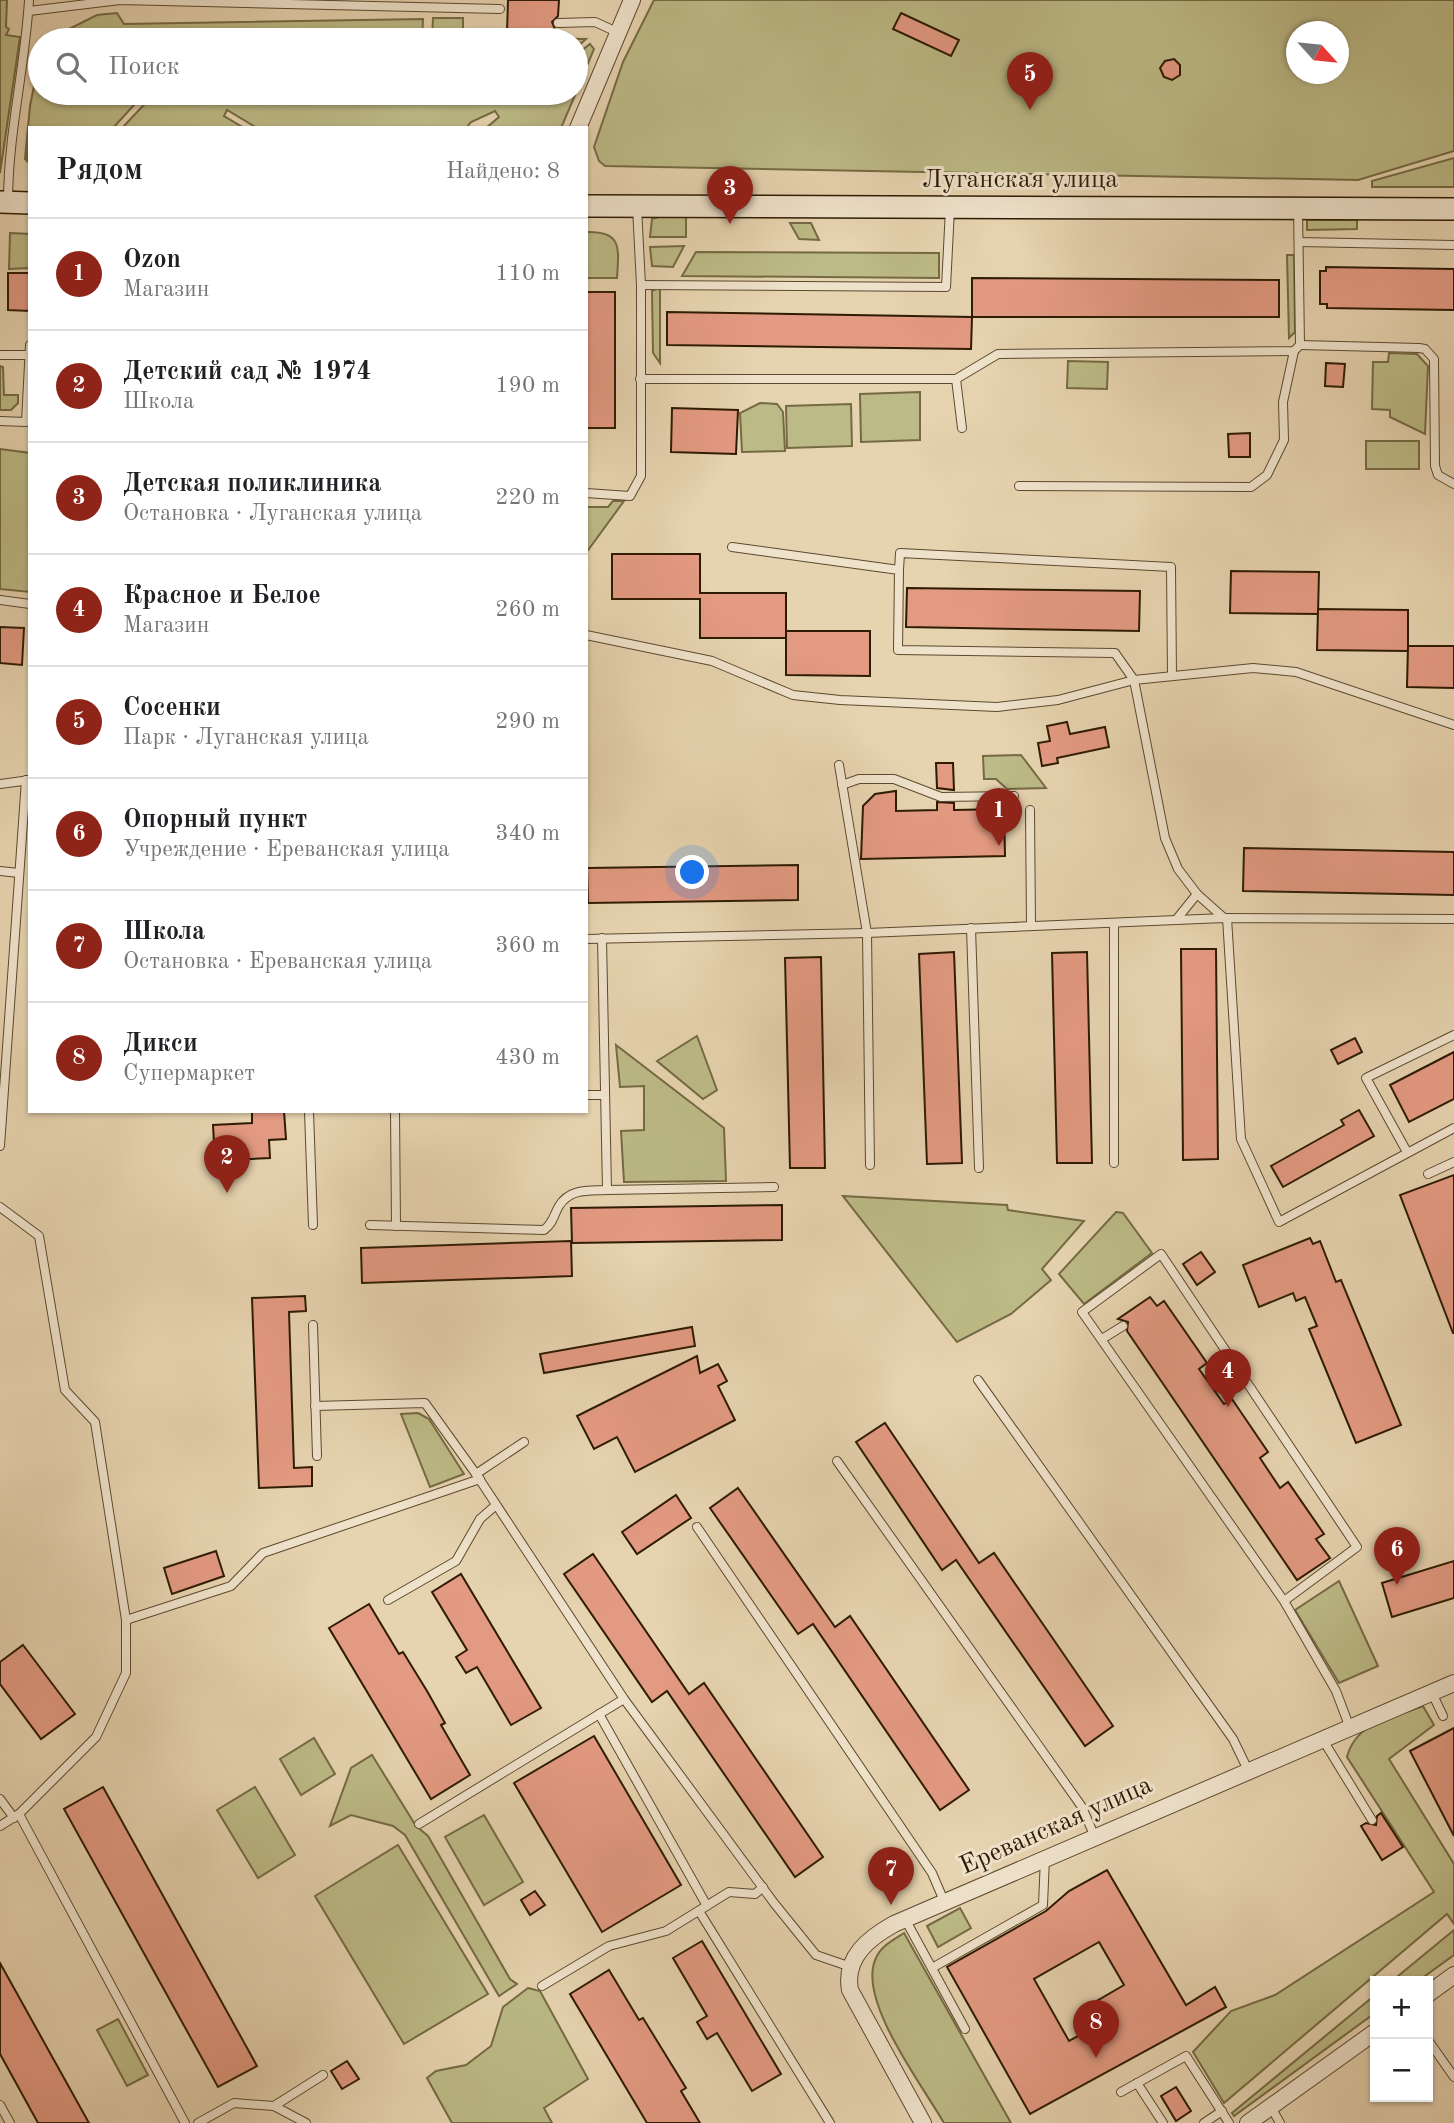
<!DOCTYPE html>
<html lang="ru">
<meta charset="utf-8">
<style>
body{margin:0;font-family:"Old Standard TT",serif;background:#f6f6f6;color:#202124}
.controls{position:absolute;right:21px;bottom:21px;display:grid;overflow:hidden;border-radius:0px;box-shadow:0 2px 5px #0004}
.controls button{width:63px;height:63px;display:grid;place-items:center;padding:0;border:0;border-bottom:2px solid #e0e0e0;background:#fff;color:#202124;font:35px sans-serif}
.compass{position:absolute;left:1286px;top:21px;width:63px;height:63px;border-radius:50%;background:#fff;box-shadow:0 2px 5px #0004;rotate:117deg}
.you{position:absolute;left:693px;top:873px;width:24px;height:24px;margin:-18px;border:5px solid #fff;border-radius:50%;background:#1a73e8;box-shadow:0 0 0 10px #1a73e833}
.badge{display:grid;place-items:center;width:46px;height:46px;border-radius:50%;background:#8f2418;color:#fff;font-size:23px;font-weight:700}
.pin{position:absolute;translate:-50% -58px;filter:drop-shadow(0 2px 4px #0008)}
.pin::after{content:'';position:absolute;top:37px;width:24px;height:21px;background:inherit;clip-path:polygon(0 0,100% 0,50% 100%)}
.list{margin:0;padding:0;list-style:none}
h2{display:flex;justify-content:space-between;align-items:center;height:91px;margin:0;padding:0 28px;font-size:30px}
h2 small{font-size:23px;font-weight:400;color:#757577}
.list li{display:grid;grid-template-columns:46px 1fr auto;gap:21px;align-items:center;box-sizing:border-box;height:112px;padding:0 28px;border-top:2px solid #e0e0e0}
.list b{display:block;font-size:26px;white-space:nowrap}
.list p{margin:0;font-size:23px;white-space:nowrap;color:#757577}
.list em{font-size:23px;font-style:normal;color:#757577}
.icon{flex:none;width:38px;height:38px;fill:none;stroke:currentColor;stroke-width:2;stroke-linecap:round;stroke-linejoin:round}
.map{position:relative;flex:none;width:1454px;height:2123px;overflow:hidden}
.search{position:absolute;background:#fff;box-shadow:0 2px 5px #0004;left:28px;top:28px;width:560px;height:77px;display:flex;align-items:center;gap:18px;box-sizing:border-box;padding:0 24px;border-radius:38px;color:#757577;font-size:26px}
.panel{position:absolute;background:#fff;box-shadow:0 2px 5px #0004;left:28px;top:126px;width:560px;height:987px;border-radius:0px}
.map>svg:first-child{display:block}
.green{fill:#bcba86;stroke:#756a44;stroke-width:2;fill-rule:evenodd}
.building{fill:#e39a82;stroke:#2e1b03;stroke-width:2;fill-rule:evenodd}
.lines{fill:none;stroke-linecap:round;stroke-linejoin:round}
.service-casing{stroke:#5c492e;stroke-width:10}
.minor-casing{stroke:#5c492e;stroke-width:18}
.secondary-casing{stroke:#2e1b03;stroke-width:24}
.service{stroke:#efe2cb;stroke-width:8}
.minor{stroke:#efe2cb;stroke-width:16}
.secondary{stroke:#efe2cb;stroke-width:21}
.labels{text-anchor:middle;dominant-baseline:central;stroke-width:6;stroke-linejoin:round;paint-order:stroke}
.street-label{font-size:26px;fill:#2e1b03;stroke:#efe2cb}
</style>
<div class="map">
<svg width="1454" height="2123" viewBox="0 0 1454 2123">
<rect width="100%" height="100%" fill="#e6d3af"/>
<filter id="stains"><feTurbulence type="fractalNoise" baseFrequency=".00286" numOctaves="4"/><feColorMatrix values="0 0 0 0 .2 0 0 0 0 .09 0 0 0 0 .02 0 0 0 .5 -.17"/></filter>
<radialGradient id="worn" r=".72"><stop offset=".6" stop-color="#630" stop-opacity="0"/><stop offset="1" stop-color="#630" stop-opacity=".3"/></radialGradient>
<g class="green">
<path d="M0 0H7L6 27 9 29 6 35 20 37 0 173Z"/>
<path d="M654 0H1454V151L1358 180 605 166 599 161 594 147 623 62ZM1296 32H1338V74H1296Z"/>
<path d="M117 13 124 24 423 19 422 40H252L238 36 239 40H99L92 37 90 40H47L97 15Z"/>
<path d="M433 18H463V37L586 39 576 48V40H432Z"/>
<path d="M590 44 594 49 576 92V55Z"/>
<path d="M40 56V93H145L113 128H30L27 161 25 159 30 106Z"/>
<path d="M155 93H576L561 128H486L499 117 495 111 471 122 466 128H257L227 110 224 116 244 128H122Z"/>
<path d="M1454 158V187H1372V181Z"/>
<path d="M659 217H686V237H650L652 219Z"/>
<path d="M1307 220H1357V229L1307 230Z"/>
<path d="M790 223H811L819 240 799 239Z"/>
<path d="M586 232C622 231 619 247 617 278H586Z"/>
<path d="M10 233 30 234V268L9 269Z"/>
<path d="M684 246 673 267 652 266 650 247Z"/>
<path d="M696 252 939 253V278L682 276Z"/>
<path d="M1287 255H1294L1295 332 1289 338Z"/>
<path d="M660 287V363L653 353 652 291Z"/>
<path d="M1389 353 1417 354 1428 366 1425 434 1390 417V410L1372 409 1373 362H1388Z"/>
<path d="M1068 361 1108 362 1107 389 1067 388Z"/>
<path d="M0 366 3 367 4 395H18V403L11 410H0Z"/>
<path d="M920 392V440L861 442 860 394Z"/>
<path d="M760 403 777 404 783 412 785 451 742 452 740 413Z"/>
<path d="M851 404 852 446 787 448 786 406Z"/>
<rect x="1366" y="441" width="53" height="28"/>
<path d="M0 449 30 453V592L0 589Z"/>
<path d="M613 501H624L586 553V507H608Z"/>
<path d="M1021 755 1046 788 1007 789 996 779H984L983 756Z"/>
<path d="M697 1036 717 1090 703 1099 657 1061Z"/>
<path d="M616 1045 724 1128 726 1181 624 1182 621 1131 644 1130V1086L620 1087Z"/>
<path d="M843 1196 1007 1205 1008 1210 1084 1221 1042 1269 1051 1280 1011 1314 957 1342Z"/>
<path d="M1116 1212 1123 1213 1152 1253 1084 1304 1059 1274Z"/>
<path d="M418 1413 429 1419 464 1474 430 1487 401 1414Z"/>
<path d="M1339 1581 1378 1666 1339 1683 1295 1610Z"/>
<path d="M1423 1706 1434 1725 1389 1759 1454 1864V1924L1447 1914 1224 2103 1193 2052 1231 2011 1275 1995 1434 1892 1347 1757C1356 1722 1392 1718 1423 1706Z"/>
<path d="M314 1738 335 1774 301 1795 280 1759Z"/>
<path d="M372 1755 416 1826 428 1836 510 1979 517 1984 499 1996 405 1835 393 1826 351 1815 330 1826 351 1768Z"/>
<path d="M255 1787 295 1855 258 1878 217 1810Z"/>
<path d="M484 1815 523 1882 484 1905 445 1837Z"/>
<path d="M398 1845 488 1994 404 2044 315 1896Z"/>
<path d="M960 1908 971 1928 938 1947 927 1926Z"/>
<path d="M1454 1930V1955L1418 1981H1392Z"/>
<path d="M904 1933 1011 2123H944C923 2086 856 1999 876 1958 881 1946 893 1940 904 1933Z"/>
<path d="M528 1988 540 1991 588 2079 544 2108 552 2123H452L427 2078 436 2071 466 2065 491 2046 503 2007Z"/>
<path d="M1375 1995V2013L1234 2116 1232 2113Z"/>
<path d="M118 2019 148 2075 127 2086 97 2030Z"/>
</g>
<g class="building">
<path d="M508 0H559L558 16 552 22 557 34 507 32Z"/>
<path d="M901 13 959 40 951 56 893 29Z"/>
<path d="M1174 59 1180 65V75L1172 80 1164 77 1160 68 1165 61Z"/>
<path d="M1326 267 1454 269V310L1327 308V304H1320V271H1326Z"/>
<path d="M8 273H30V311L8 310Z"/>
<path d="M972 278 1279 280V317H972Z"/>
<rect x="586" y="292" width="29" height="136"/>
<path d="M667 312 972 317 971 349 667 345Z"/>
<path d="M1326 363 1345 364 1343 387 1325 386Z"/>
<path d="M672 408 738 410 736 454 671 452Z"/>
<path d="M1250 433V457H1229L1228 434Z"/>
<path d="M612 554H700V593H786V638H700V599H612Z"/>
<path d="M1231 571 1319 572 1318 614 1230 613Z"/>
<path d="M907 588 1140 591 1139 631 906 627Z"/>
<path d="M1318 609 1408 610V651L1317 650Z"/>
<path d="M0 627 24 628 22 665 0 663Z"/>
<path d="M786 631H870V676L786 675Z"/>
<path d="M1408 646H1454V688L1407 687Z"/>
<path d="M1067 722 1070 734 1105 727 1109 747 1057 758 1058 763 1042 766 1038 743 1050 741 1047 726Z"/>
<path d="M936 763H953L954 790 937 788Z"/>
<path d="M896 791V811L937 810V802L954 803V810L1004 809 1005 856 861 859 863 806 875 794Z"/>
<path d="M1244 848 1454 852V895L1243 891Z"/>
<path d="M798 865V900L588 903 587 868Z"/>
<path d="M1181 949H1216L1218 1159 1183 1160Z"/>
<path d="M954 952 962 1163 927 1164 919 954Z"/>
<path d="M1087 952 1092 1163H1057L1052 953Z"/>
<path d="M821 957 825 1168H790L785 958Z"/>
<path d="M1355 1038 1362 1052 1338 1064 1331 1050Z"/>
<path d="M1454 1052V1099L1409 1122 1390 1085Z"/>
<path d="M1359 1110 1374 1136 1283 1187 1271 1166 1344 1125 1341 1120Z"/>
<path d="M252 1111H284L286 1139 269 1140 270 1158 215 1161 213 1125 252 1123Z"/>
<path d="M1454 1175V1333H1453L1400 1195Z"/>
<path d="M782 1205V1240L572 1243 571 1208Z"/>
<path d="M1310 1238 1313 1244 1320 1241 1336 1282 1341 1280 1401 1425 1356 1443 1309 1329 1317 1326 1305 1297 1296 1301 1293 1293 1259 1307 1243 1265Z"/>
<path d="M571 1241 572 1276 362 1283 361 1248Z"/>
<path d="M1201 1252 1215 1272 1197 1285 1183 1264Z"/>
<path d="M305 1296 306 1311 289 1312 294 1468 312 1467V1486L259 1488 252 1298Z"/>
<path d="M1150 1297 1157 1306 1164 1301 1207 1363 1199 1369 1224 1404 1232 1399 1268 1452 1260 1458 1280 1488 1288 1482 1324 1534 1316 1539 1330 1558 1297 1580 1127 1331 1128 1322 1118 1319Z"/>
<path d="M692 1327 695 1346 544 1373 540 1354Z"/>
<path d="M697 1356 700 1373 718 1364 727 1381 718 1386 735 1420 635 1472 617 1437 594 1449 577 1416Z"/>
<path d="M885 1423 979 1563 994 1553 1113 1726 1085 1746 956 1560 942 1570 856 1442Z"/>
<path d="M738 1488 835 1627 850 1616 969 1790 940 1810 813 1624 798 1634 710 1508Z"/>
<path d="M676 1495 691 1518 637 1554 622 1532Z"/>
<path d="M216 1551 224 1576 172 1594 164 1568Z"/>
<path d="M593 1554 689 1694 704 1683 823 1857 795 1877 667 1691 652 1702 564 1574Z"/>
<path d="M1454 1561V1598L1392 1617 1382 1583Z"/>
<path d="M461 1574 541 1708 511 1725 477 1667 466 1673 456 1657 467 1650 432 1592Z"/>
<path d="M369 1604 399 1654 403 1652 427 1691 445 1723 441 1725 470 1775 431 1799 329 1628Z"/>
<path d="M23 1645 75 1714 41 1739 0 1684V1662Z"/>
<path d="M1454 1728V1836L1410 1751Z"/>
<path d="M594 1736 681 1885 602 1932 514 1783Z"/>
<path d="M103 1787 257 2066 218 2087 64 1809Z"/>
<path d="M1381 1813 1403 1847 1382 1860 1361 1826 1366 1823 1376 1825 1377 1816Z"/>
<path d="M1107 1870 1186 2005 1215 1987 1226 2007 1030 2114 947 1967 1046 1911 1069 1891ZM1099 1942 1124 1985 1090 2005 1100 2024 1069 2041 1034 1979Z"/>
<path d="M535 1891 545 1905 530 1915 521 1900Z"/>
<path d="M702 1941 781 2074 752 2091 717 2033 707 2039 697 2022 707 2016 673 1958Z"/>
<path d="M0 1963 89 2123H38L0 2054Z"/>
<path d="M609 1970 639 2020 643 2018 662 2049 686 2088 681 2091 700 2123H647L570 1994Z"/>
<path d="M347 2061 359 2079 342 2089 331 2071Z"/>
<path d="M1176 2087 1191 2111 1176 2121 1161 2096Z"/>
</g>
<g class="lines">
<g class="service-casing">
<g id="service">
<path d="M29 11 120 0 500 9"/>
<path d="M558 23 595 22 617 32"/>
<path d="M8 202C8 134 25 68 29 0"/>
<path d="M1299 242 1454 245"/>
<path d="M641 285 946 287 950 209"/>
<path d="M1300 345 1419 348 1425 349 1434 359 1435 466 1438 475 1454 484"/>
<path d="M0 355H27"/>
<path d="M640 379H956L998 354 1294 351 1300 345 1298 209"/>
<path d="M956 379 962 428"/>
<path d="M0 421 26 422 30 345"/>
<path d="M1019 486 1251 487 1267 475 1284 440 1283 402 1294 351"/>
<path d="M586 493 630 496 641 476V285L637 207"/>
<path d="M732 547 899 570 898 650 1115 653 1134 680 1165 838 1178 869 1197 894 1176 920"/>
<path d="M899 570 900 553 1171 567 1172 676"/>
<path d="M0 600 30 604"/>
<path d="M586 635 712 661 793 695 840 700 997 707 1058 700 1134 680 1253 668 1296 672 1454 725"/>
<path d="M839 765 867 933 870 1165"/>
<path d="M0 784 30 780"/>
<path d="M842 785 859 779H894L941 797 1014 796"/>
<path d="M1030 810 1031 926"/>
<path d="M0 871 19 873"/>
<path d="M1197 894 1224 918"/>
<path d="M1227 918 1241 1139 1279 1222 1454 1128"/>
<path d="M1114 923V1163"/>
<path d="M971 928 979 1168"/>
<path d="M602 938 607 1190 774 1187"/>
<path d="M586 939 867 933 1224 918 1454 919"/>
<path d="M586 1095H605"/>
<path d="M309 1111 313 1225"/>
<path d="M395 1111 396 1226"/>
<path d="M0 1146 26 780"/>
<path d="M1407 1152 1366 1078 1454 1035"/>
<path d="M1428 1174 1454 1162"/>
<path d="M0 1207 39 1236 65 1390 95 1422 126 1620"/>
<path d="M370 1225 544 1230C554 1222 553 1216 559 1206 570 1188 589 1191 607 1190"/>
<path d="M313 1325 317 1456"/>
<path d="M1102 1339 1123 1326"/>
<path d="M978 1380 1233 1739 1248 1770"/>
<path d="M315 1406 425 1403 476 1474 624 1699 774 1903 816 1955 851 1967"/>
<path d="M837 1461 1082 1807 1094 1835"/>
<path d="M476 1474 524 1442"/>
<path d="M697 1527 932 1873 944 1901"/>
<path d="M388 1600 456 1561 480 1519 496 1505"/>
<path d="M1284 1601 1357 1547 1161 1254 1082 1312 1284 1601 1336 1691 1350 1728"/>
<path d="M1432 1693 1443 1716"/>
<path d="M599 1714 707 1906"/>
<path d="M1323 1740 1372 1820"/>
<path d="M0 1799 14 1818"/>
<path d="M19 1814 185 2123"/>
<path d="M419 1824 624 1699"/>
<path d="M0 1826 19 1814 96 1737 126 1673V1620L231 1586 263 1553 480 1479"/>
<path d="M699 1911 830 2123"/>
<path d="M905 1919 965 2029"/>
<path d="M932 1968 1043 1905 1045 1857"/>
<path d="M542 1986 609 1946 666 1931 729 1892 755 1894 763 1887"/>
<path d="M1428 2040 1454 2077"/>
<path d="M1137 2083 1163 2123"/>
<path d="M1121 2092 1186 2056 1229 2123"/>
<path d="M0 2105 10 2123"/>
<path d="M274 2106 323 2075"/>
<path d="M1271 2107 1280 2123"/>
<path d="M198 2123 234 2103 274 2106 306 2123"/>
<path d="M1204 2123 1222 2111"/>
</g>
</g>
<g class="minor-casing">
<g id="minor">
<path d="M578 128 632 0"/>
<path d="M1428 1994 1454 1975"/>
<path d="M923 2123 850 1990C844 1957 869 1938 894 1924L1454 1683"/>
<path d="M1248 2123 1375 2032"/>
</g>
</g>
<g class="secondary-casing">
<g id="secondary">
<path d="M0 202 30 203"/>
<path d="M586 206 1454 209"/>
</g>
</g>
<use href="#service" class="service"/>
<use href="#minor" class="minor"/>
<use href="#secondary" class="secondary"/>
</g>
<g class="labels">
<g class="street-label">
<text x="1020" y="180">Луганская улица</text>
<text transform="translate(1056 1826) rotate(-24)">Ереванская улица</text>
</g>
</g>
<rect width="100%" height="100%" filter="url(#stains)"/>
<rect width="100%" height="100%" fill="url(#worn)"/>
</svg>
<div class="controls">
<button>+</button>
<button>−</button>
</div>
<svg class="compass" viewBox="-18 -18 36 36"><path d="M0-13l5 13h-10z" fill="#e53935"/><path d="M0 13l5-13h-10z" fill="#757577"/></svg>
<div class="you"></div>
<div class="pin badge" style="left:999px;top:846px">1</div>
<div class="pin badge" style="left:227px;top:1193px">2</div>
<div class="pin badge" style="left:730px;top:224px">3</div>
<div class="pin badge" style="left:1228px;top:1407px">4</div>
<div class="pin badge" style="left:1030px;top:110px">5</div>
<div class="pin badge" style="left:1397px;top:1585px">6</div>
<div class="pin badge" style="left:891px;top:1905px">7</div>
<div class="pin badge" style="left:1096px;top:2058px">8</div>
<div class="search"><svg class="icon" aria-label="search" viewBox="0 0 24 24"><circle cx="10" cy="10" r="6"/><path d="M15 15l6 6"/></svg>Поиск</div>
<section class="panel">
<h2>Рядом<small>Найдено: 8</small></h2>
<ul class="list">
<li><span class="badge">1</span><div><b>Ozon</b><p>Магазин</p></div><em>110 m</em></li>
<li><span class="badge">2</span><div><b>Детский сад № 1974</b><p>Школа</p></div><em>190 m</em></li>
<li><span class="badge">3</span><div><b>Детская поликлиника</b><p>Остановка · Луганская улица</p></div><em>220 m</em></li>
<li><span class="badge">4</span><div><b>Красное и Белое</b><p>Магазин</p></div><em>260 m</em></li>
<li><span class="badge">5</span><div><b>Сосенки</b><p>Парк · Луганская улица</p></div><em>290 m</em></li>
<li><span class="badge">6</span><div><b>Опорный пункт</b><p>Учреждение · Ереванская улица</p></div><em>340 m</em></li>
<li><span class="badge">7</span><div><b>Школа</b><p>Остановка · Ереванская улица</p></div><em>360 m</em></li>
<li><span class="badge">8</span><div><b>Дикси</b><p>Супермаркет</p></div><em>430 m</em></li>
</ul>
</section>
</div>
